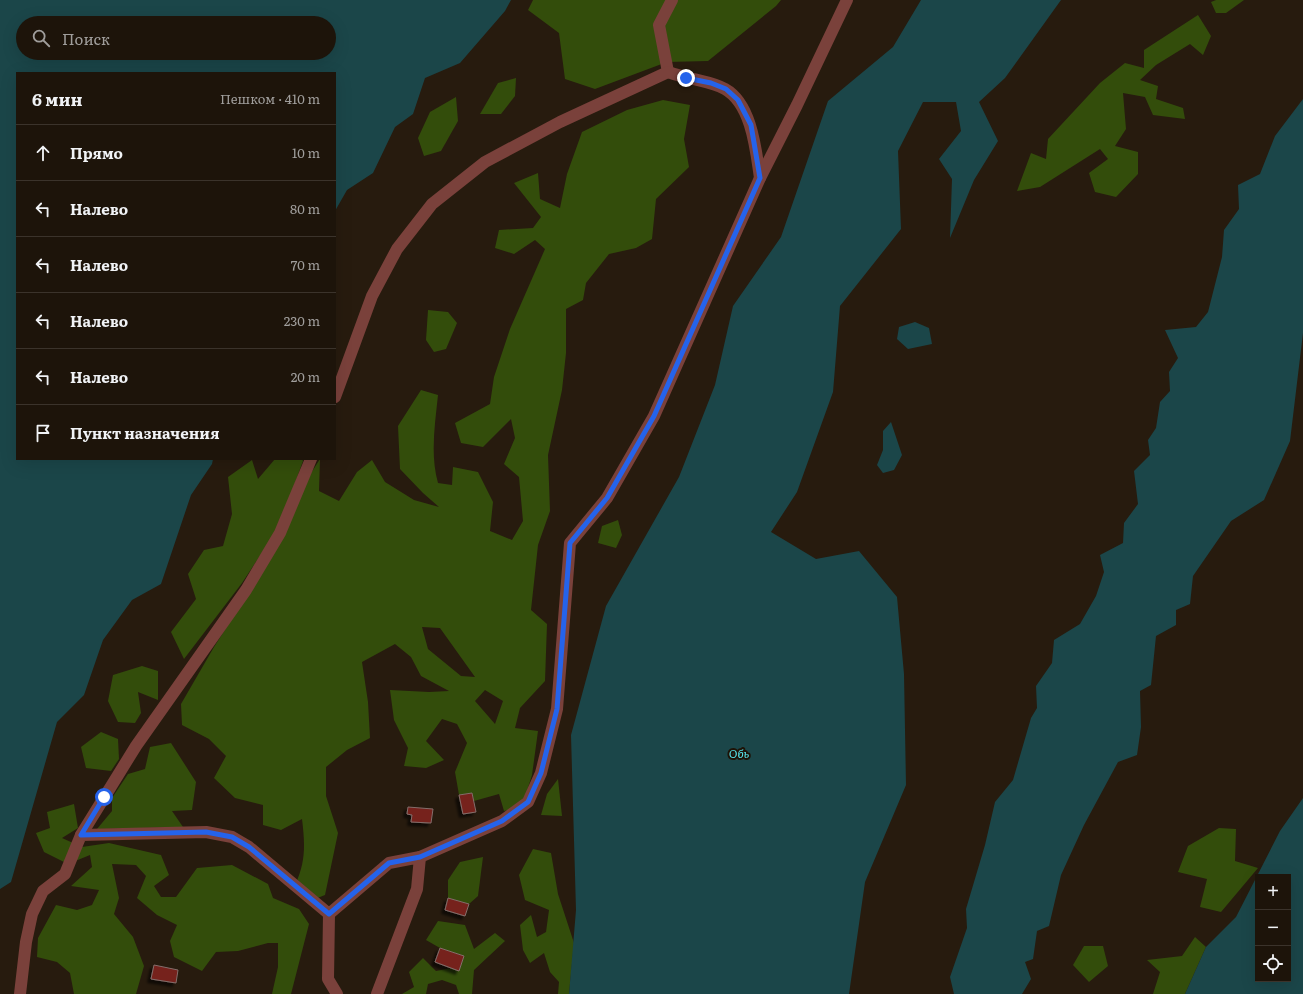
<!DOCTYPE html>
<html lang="ru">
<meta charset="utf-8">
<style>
body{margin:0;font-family:Literata,serif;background:#2a2118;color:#f1f3f6}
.controls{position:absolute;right:12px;bottom:12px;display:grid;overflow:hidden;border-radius:0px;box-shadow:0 4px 16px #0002}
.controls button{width:36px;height:36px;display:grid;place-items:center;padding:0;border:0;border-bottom:1px solid #3b332b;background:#1d140a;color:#f1f3f6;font:20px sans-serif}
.stop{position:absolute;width:12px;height:12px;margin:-9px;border:3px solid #2563eb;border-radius:50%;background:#fff}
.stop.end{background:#2563eb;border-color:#fff;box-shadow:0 1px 4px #0008}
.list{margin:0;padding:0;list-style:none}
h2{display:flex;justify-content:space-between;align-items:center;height:52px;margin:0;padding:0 16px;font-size:17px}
h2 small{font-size:13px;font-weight:400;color:#a09e9c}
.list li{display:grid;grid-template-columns:26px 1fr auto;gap:12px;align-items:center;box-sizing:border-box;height:56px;padding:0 16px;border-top:1px solid #3b332b}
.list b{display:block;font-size:15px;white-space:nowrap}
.list em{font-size:13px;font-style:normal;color:#a09e9c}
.icon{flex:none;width:22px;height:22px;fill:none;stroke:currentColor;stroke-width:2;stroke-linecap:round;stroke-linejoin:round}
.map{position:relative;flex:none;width:1303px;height:994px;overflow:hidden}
.search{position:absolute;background:#1d140a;box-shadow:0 4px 16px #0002;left:16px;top:16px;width:320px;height:44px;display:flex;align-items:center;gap:10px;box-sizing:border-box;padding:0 14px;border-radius:22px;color:#a09e9c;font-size:15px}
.panel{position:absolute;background:#1d140a;box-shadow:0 4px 16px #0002;left:16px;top:72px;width:320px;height:388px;border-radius:0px}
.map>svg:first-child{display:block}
.forest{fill:#334d0b;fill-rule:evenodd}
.water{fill:#1b4649;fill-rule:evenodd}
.building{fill:#76211c;stroke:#846e6b;filter:url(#shadow)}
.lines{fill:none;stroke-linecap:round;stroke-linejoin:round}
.minor{stroke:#7a413b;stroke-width:12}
.route{stroke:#2563eb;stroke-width:5}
.labels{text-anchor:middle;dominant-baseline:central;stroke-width:4;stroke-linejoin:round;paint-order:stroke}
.water-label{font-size:12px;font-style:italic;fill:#55e2ea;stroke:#1d1206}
</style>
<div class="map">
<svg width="1303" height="994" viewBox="0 0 1303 994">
<defs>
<filter id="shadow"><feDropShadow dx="-3.5" dy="3.5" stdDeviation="1" flood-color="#0009"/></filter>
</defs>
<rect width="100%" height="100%" fill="#271b0e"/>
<g class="forest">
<path d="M533 0H781L776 6 708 61 667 62 595 89 565 79 559 33 528 10Z"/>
<path d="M1216 0H1244L1226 13H1216L1211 2Z"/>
<path d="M1198 15 1211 36 1203 55 1190 44 1156 65 1140 80 1158 86 1156 99 1183 108 1185 119 1153 115 1145 97 1123 93 1126 129 1115 146 1138 152V174L1116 197 1095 192 1089 173 1108 159 1100 149 1040 187 1017 191 1031 153 1046 159 1048 139 1100 83 1125 63 1144 68V50Z"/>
<path d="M516 78 515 96 501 114H480L498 83Z"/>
<path d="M456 97 458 121 441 151 424 156 418 138 430 112Z"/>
<path d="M663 100 690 105 684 139 689 167 656 199 652 239 636 248 609 254 586 283 583 300 566 309V353L562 390 548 455 550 511 538 545 531 610 547 624 545 681 520 708 515 728 538 731 532 775 522 807 504 811 499 794 474 801 472 793 459 795 455 772 467 743 457 724 442 719 426 741 444 760 426 768 404 766 408 748 394 720 390 690 429 692 449 691 421 676 411 657 395 644 362 662 368 702 370 738 347 750 326 767V796L338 833 325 895 310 901 295 885C306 862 305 844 302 819L281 830 263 825V805L235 798 214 778 226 756 209 739 182 725 181 704 214 647 279 545 311 473 320 459 319 491 339 501 357 472 372 460 385 482 414 500 439 507 423 493 400 469 398 426 421 390 438 395C435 424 430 455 438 483L452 485 453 467 478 472 493 502 490 531 512 540 523 521 519 477 504 464 515 438 511 419 483 447 461 443 455 423 490 404 494 377 510 329 545 249 535 240 514 254 495 248 499 230 533 228 541 217 514 183 538 173 540 199 560 208 567 174 582 132 627 110ZM422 627 440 628 475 677 461 676 428 649ZM485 690 503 701 495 724 475 701Z"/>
<path d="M428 310 448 312 457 323 446 349 434 352 426 340Z"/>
<path d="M275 459H302L303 461 279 527 242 583 184 659 171 632 196 599 188 574 204 550 223 546 232 514 228 477 252 460 258 479Z"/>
<path d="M618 520 622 535 616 548 598 543 602 526Z"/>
<path d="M142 666 158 671V700L138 692 141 713 135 723 118 722 108 701 113 675Z"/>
<path d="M101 732 118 739 119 759 111 771 86 768 81 747Z"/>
<path d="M171 743 196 782 192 810 172 811 183 827 97 829 112 811V798L128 774 145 769 150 747Z"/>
<path d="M558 779 562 816 541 815 547 794Z"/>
<path d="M74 804 78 828 62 838 82 847 109 843 161 855 169 875 154 886 161 897H176L197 868 232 865 268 884 273 898 299 909 309 924 291 994H272L278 967V943H268L238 951 216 952 202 971 174 957 170 941 177 925 157 915 137 898 146 876 136 865 112 864 119 898 114 914 133 937 144 966 136 994H74L70 973 57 962 37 957 38 938 56 905 77 910 92 905 99 890 71 886 92 867 90 855 68 864 44 852 36 833 50 828 47 812Z"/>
<path d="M1219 828 1236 829 1235 861 1258 868 1221 912 1200 907 1207 879 1178 872 1188 846Z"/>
<path d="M533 849 551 853 558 894 574 943 569 994H558L559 982 550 972 544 953 530 963 523 950 520 925 531 915 537 937 546 932 549 910 525 900 519 875Z"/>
<path d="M483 857 478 896 469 904 448 898V880L460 862Z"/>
<path d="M438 921 465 925 474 949 495 933 505 941 474 970 472 994H459L456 985 442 980 428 984 426 994H402L414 987 409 972 423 958 436 971 451 968 459 970 464 956 440 948 426 940Z"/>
<path d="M1195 937 1206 947 1185 994H1153L1160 972 1147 960 1182 956Z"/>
<path d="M1084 946H1103L1108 966 1089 982 1073 965Z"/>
</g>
<g class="water">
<path d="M0 0H511L505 11 460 63 425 78 413 114 395 127 373 173 347 190 335 211V73H17V459H213L212 464 191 495 161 584 132 600 103 640 84 695 57 722 11 882 0 889ZM23 23H329V53H23Z"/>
<path d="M921 0H1061L1005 78 979 102 998 141 974 180 950 238 952 179 939 159 961 131 956 102H923L898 151 901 229 840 306 833 392 797 492 771 532 816 559 859 551 897 597 904 674 906 785 865 882 849 994H569L576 910 571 735 606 606 679 477 715 385 733 306 781 237 828 101 893 47Z"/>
<path d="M1303 99V333L1290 441 1264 500 1231 521 1193 576 1190 604 1176 610V625L1156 636 1151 685 1140 691 1141 727 1137 755 1118 762 1084 825 1061 875 1049 926 1037 931 1033 959 1025 962 1031 979 1022 994H954L950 977 967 928 966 909 985 845 995 802 1013 780 1031 718 1037 708 1036 686 1052 663 1054 640 1080 624 1096 596 1104 572 1100 555 1123 543 1124 523 1138 504 1134 471 1150 455 1148 440 1156 428 1160 402 1170 391 1169 372 1178 358 1165 330 1196 327 1208 312 1222 257 1224 230 1239 209 1238 185 1260 174 1275 136Z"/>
<path d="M915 322 929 328 932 344 908 349 897 339 899 327Z"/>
<path d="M891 422 902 455 894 470 883 473 877 465 883 450V431Z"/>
<path d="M1303 798V994H1185L1206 947 1236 917 1280 831ZM1258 877H1288V979H1258Z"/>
</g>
<g class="building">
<path d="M472 793 476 812 463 814 459 795Z"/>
<path d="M408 807 433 809 431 823 411 822 412 815 407 814Z"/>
<path d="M448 898 469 904 465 916 445 910Z"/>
<path d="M440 948 464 956 459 971 435 962Z"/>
<path d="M154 965 178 970 176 983 151 979Z"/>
</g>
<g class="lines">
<g class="minor">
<path d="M668 72 659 25 672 0"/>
<path d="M335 397 372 296 397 249 432 204 485 162 560 122 668 72C674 74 680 76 686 77 699 81 713 82 725 89 752 104 756 151 760 178"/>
<path d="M81 835 136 746 246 590 280 533 311 459"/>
<path d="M420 857 502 821 528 802 541 773 557 709 570 543 607 498 654 416 760 178 797 105 847 0"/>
<path d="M20 994 26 942 32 914 43 891 65 874 81 835 206 832 232 837 249 847 329 914"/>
<path d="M337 994 328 979 329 914 389 863 420 857 417 889 377 994"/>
</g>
</g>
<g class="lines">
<path class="route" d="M104 797 81 835 206 832 232 837 249 847 329 914 389 863 420 857 502 821 528 802 541 773 557 709 570 543 607 498 654 416 760 178 751 125 738 100 726 89 711 83 686 78"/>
</g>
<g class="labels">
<g class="water-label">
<text x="739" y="753">Обь</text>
</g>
</g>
</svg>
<div class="controls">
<button>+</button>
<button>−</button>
<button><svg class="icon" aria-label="locate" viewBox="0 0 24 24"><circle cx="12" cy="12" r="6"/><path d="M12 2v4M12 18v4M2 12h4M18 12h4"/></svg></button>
</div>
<div class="stop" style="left:104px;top:797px"></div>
<div class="stop end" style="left:686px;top:78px"></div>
<div class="search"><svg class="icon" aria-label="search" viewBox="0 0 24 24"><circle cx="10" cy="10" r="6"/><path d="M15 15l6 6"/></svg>Поиск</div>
<section class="panel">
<h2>6 мин<small>Пешком · 410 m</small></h2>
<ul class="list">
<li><svg class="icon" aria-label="ahead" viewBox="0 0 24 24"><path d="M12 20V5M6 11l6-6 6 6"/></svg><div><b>Прямо</b></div><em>10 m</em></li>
<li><svg class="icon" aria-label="left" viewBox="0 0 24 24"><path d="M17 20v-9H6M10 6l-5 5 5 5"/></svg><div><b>Налево</b></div><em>80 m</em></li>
<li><svg class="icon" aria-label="left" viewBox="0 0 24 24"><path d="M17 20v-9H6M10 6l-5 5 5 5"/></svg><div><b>Налево</b></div><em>70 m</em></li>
<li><svg class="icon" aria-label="left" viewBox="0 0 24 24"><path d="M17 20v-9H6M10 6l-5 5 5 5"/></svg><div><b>Налево</b></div><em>230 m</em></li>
<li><svg class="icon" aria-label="left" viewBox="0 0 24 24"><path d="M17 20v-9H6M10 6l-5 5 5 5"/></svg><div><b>Налево</b></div><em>20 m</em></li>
<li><svg class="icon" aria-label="arrive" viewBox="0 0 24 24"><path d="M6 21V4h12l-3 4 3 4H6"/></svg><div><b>Пункт назначения</b></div></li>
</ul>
</section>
</div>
